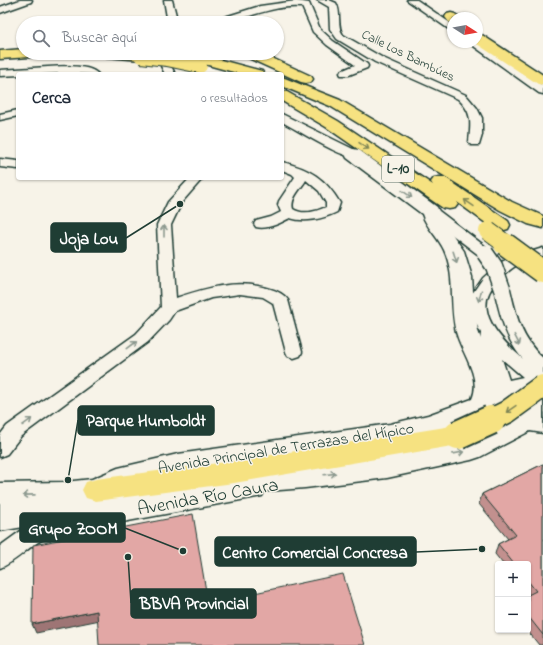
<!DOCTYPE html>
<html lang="es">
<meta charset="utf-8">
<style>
body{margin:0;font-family:"Indie Flower",sans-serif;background:#f6f6f7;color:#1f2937}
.controls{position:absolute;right:12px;bottom:12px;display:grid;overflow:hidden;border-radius:4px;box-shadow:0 1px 3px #0004}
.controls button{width:36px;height:36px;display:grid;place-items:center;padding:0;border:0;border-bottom:1px solid #e0e1e3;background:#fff;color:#1f2937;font:20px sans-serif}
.compass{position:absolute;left:447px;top:12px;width:36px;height:36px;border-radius:50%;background:#fff;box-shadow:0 1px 3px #0004;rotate:101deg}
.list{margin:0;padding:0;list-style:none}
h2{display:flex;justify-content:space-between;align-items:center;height:52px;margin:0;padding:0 16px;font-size:17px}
h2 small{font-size:13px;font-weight:400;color:#747a83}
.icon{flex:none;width:22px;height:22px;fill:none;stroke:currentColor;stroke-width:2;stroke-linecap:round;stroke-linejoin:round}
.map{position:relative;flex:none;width:543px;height:645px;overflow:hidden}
.search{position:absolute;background:#fff;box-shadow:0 1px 3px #0004;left:16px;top:16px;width:268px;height:44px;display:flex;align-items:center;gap:10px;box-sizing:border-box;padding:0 14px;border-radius:22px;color:#747a83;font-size:15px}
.panel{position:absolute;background:#fff;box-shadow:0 1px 3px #0004;left:16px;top:72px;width:268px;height:108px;border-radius:4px}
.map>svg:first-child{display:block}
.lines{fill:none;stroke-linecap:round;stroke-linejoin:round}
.street-casing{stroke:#1f3d34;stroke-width:3}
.secondary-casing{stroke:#1f3d34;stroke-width:3}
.highway-casing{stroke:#1f3d34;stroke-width:3}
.street{fill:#f7f3e8;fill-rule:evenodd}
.secondary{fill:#f7f3e8;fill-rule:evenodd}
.highway{fill:#f6e281;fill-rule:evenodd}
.street-bridge-casing{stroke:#1f3d34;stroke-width:19;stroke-linecap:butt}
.highway-bridge-far3-casing{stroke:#1f3d34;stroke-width:16;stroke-linecap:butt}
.highway-bridge-far2-casing{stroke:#1f3d34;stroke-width:20;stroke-linecap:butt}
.highway-bridge-far1-casing{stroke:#1f3d34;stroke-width:25;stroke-linecap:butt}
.highway-bridge-casing{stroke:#1f3d34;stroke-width:32;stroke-linecap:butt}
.street-bridge{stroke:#f7f3e8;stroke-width:16}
.highway-bridge-far3{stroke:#f6e281;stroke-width:14}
.highway-bridge-far2{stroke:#f6e281;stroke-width:18}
.highway-bridge-far1{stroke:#f6e281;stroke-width:22}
.highway-bridge{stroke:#f6e281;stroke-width:28}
.wall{fill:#c2908e;stroke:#1f3d34}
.shaded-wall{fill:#9e7574;stroke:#1f3d34}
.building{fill:#e2a7a5;stroke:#1f3d34}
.oneway{stroke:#808757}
.oneway2{stroke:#8b988e}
.labels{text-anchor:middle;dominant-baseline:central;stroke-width:3;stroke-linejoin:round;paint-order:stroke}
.far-street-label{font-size:13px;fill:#1f3d34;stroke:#f7f3e8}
.shield{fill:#f7f3e8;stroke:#60746a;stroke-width:1}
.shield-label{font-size:15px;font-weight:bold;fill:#1f3d34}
.street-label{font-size:16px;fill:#1f3d34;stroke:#f7f3e8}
.near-street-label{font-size:19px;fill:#1f3d34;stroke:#f7f3e8}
.leader{fill:none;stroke:#1f3d34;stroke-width:1.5}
.callout-dot{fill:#1f3d34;stroke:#f7f3e8;stroke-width:1.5}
.callout{fill:#1f3d34;stroke:#1f3d34;stroke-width:1.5}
.callout-label{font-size:17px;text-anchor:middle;font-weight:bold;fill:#fff}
</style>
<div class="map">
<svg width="543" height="645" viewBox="0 0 543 645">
<rect width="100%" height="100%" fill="#f7f3e8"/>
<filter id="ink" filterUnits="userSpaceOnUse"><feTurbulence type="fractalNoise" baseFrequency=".025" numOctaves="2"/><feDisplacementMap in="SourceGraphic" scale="8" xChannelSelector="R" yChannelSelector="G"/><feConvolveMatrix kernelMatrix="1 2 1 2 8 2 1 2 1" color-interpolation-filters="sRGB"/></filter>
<g filter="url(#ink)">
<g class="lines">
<g class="street-casing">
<g id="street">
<path d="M20 0H32L31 2 0 13V7Z"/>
<path d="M164 0H172L178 23H168Z"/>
<path d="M317 0H329L336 3C342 13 336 25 343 35L383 58 466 95 477 108 482 118V135L479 145H471L469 142C471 123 473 113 458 99L375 62 337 39 330 29 329 7Z"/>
<path d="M407 0H417L453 25V32Z"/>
<path d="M296 1 309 3 320 29 333 41 367 64 368 66 367 68 349 75H341L340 73 341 71 355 65 327 45 313 32 302 7C270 4 242 23 210 23L212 21 260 6Z"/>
<path d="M477 40 543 86V94L539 93 468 42H477Z"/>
<path d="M164 53H174L171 66 175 74H165L161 66Z"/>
<path d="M48 67C60 66 90 64 98 74L61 73 0 76V70Z"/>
<path d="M18 110V116L0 120V114Z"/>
<path d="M282 114 357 151 359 154 357 157C344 160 296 129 282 122Z"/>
<path d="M0 159 18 161V169L0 167Z"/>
<path d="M282 162C310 169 325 178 340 203L337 212C323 219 305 223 290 218 280 223 267 230 256 227L254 224 256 221 271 217 281 212 278 205 279 201 295 177 292 174 282 170ZM306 180 319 191 326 203V207C316 212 302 215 293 209 290 198 301 189 306 180Z"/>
<path d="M190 178H203L182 202 171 225 176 298C206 288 236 279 267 288 275 290 283 293 288 300L302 352 300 356 294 358 288 356 286 352 273 303 263 297 240 294 211 298 175 311 169 320 148 342 21 436 7 454 0 457V435L7 426 136 334 161 307 157 225 168 202Z"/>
<path d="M430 207 435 208 490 250 492 253 490 256 485 257 480 256 425 214 423 211 425 208Z"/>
<path d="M543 248V257C533 260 523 262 514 267 508 271 503 276 498 281 469 308 501 340 523 359 505 339 500 314 494 289L497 286 502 284 507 286 510 289C516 315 521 339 543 358V397C535 396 529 388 520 390 500 395 497 422 473 415L470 410 473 405 479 403 493 390 490 373 480 343 481 333 471 313 470 301 472 294 483 278 501 262 514 257ZM502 359 523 377 509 380Z"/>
<path d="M543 400V417C535 424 531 429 521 426L518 421C523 412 533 403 543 400Z"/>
<path d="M255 482 262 484 265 490 262 496 53 535C32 541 20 560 0 568V546L29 525 53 517Z"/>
</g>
</g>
<g class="secondary-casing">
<path id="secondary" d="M353 149 359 150 437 207 443 221 464 251 472 277 474 306 478 331 486 353 499 377V392L490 412 440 431 390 444 178 476 149 483 206 474 305 466 387 456 466 441 518 414 527 411 543 413V433L530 431 480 457 471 460 387 478 305 488 206 496 0 531V483L64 482 92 479 118 468 178 454 390 424 428 415 472 399C482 377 462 354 456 332 449 305 456 276 444 250 438 237 426 227 422 214L347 158 345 154 347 150Z"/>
</g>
<g class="highway-casing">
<g id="highway">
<path d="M451 13 455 14 459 18H453V23L449 22 445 17 447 14Z"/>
<path d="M477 34 482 35 543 75V85L538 84 474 42H477Z"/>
<path d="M23 49V53H37L35 56 30 57 0 59V51Z"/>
<path d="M100 53H145L148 56 146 59 141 60 107 57 102 56Z"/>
<path d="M242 53H261L311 76 313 79 311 82 306 83 301 82 244 56Z"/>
<path d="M202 55 262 71 264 74H241L197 62 195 59 197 56Z"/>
<path d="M282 77 340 100 512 202 543 216V228L528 224 500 210 330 106 282 86Z"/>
<path d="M282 91 287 92 338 121 433 185 431 182 434 178 440 177 446 178 508 221 510 225 508 229 501 231 494 229 457 202 458 204 455 208 449 209 443 208 326 127 282 101Z"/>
<path d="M458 425 467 428 471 435 467 442 458 445 234 483 96 501 86 498 82 490 86 482 96 479 234 461Z"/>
</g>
</g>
<use href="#street" class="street"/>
<use href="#secondary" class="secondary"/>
<use href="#highway" class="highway"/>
<g class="street-bridge-casing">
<path id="street-bridge" d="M485 253 494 266 502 289"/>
</g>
<g class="highway-bridge-far3-casing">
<path id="highway-bridge-far3" d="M141 56 167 59 200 66"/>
</g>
<g class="highway-bridge-far2-casing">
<path id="highway-bridge-far2" d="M488 231 507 245"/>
</g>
<g class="highway-bridge-far1-casing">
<g id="highway-bridge-far1">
<path d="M505 244 543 272"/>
<path d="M489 421 507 412 543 386"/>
</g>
</g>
<g class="highway-bridge-casing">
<path id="highway-bridge" d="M458 435 491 420"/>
</g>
<use href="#street-bridge" class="street-bridge"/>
<use href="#highway-bridge-far3" class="highway-bridge-far3"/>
<use href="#highway-bridge-far2" class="highway-bridge-far2"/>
<use href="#highway-bridge-far1" class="highway-bridge-far1"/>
<use href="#highway-bridge" class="highway-bridge"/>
</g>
<path class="wall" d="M543 464V645H539L527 630H528V564H503L495 554 498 544 508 539 479 504 482 494Z"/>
<path class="shaded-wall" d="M97 611 100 620 36 633 32 624Z"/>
<g class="building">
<path d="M543 464V635L528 616V595L536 591 528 581V564H514L498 544 516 535 482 494Z"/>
<path d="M193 514 208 603 343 574 365 645H99L97 611 32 624 33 545Z"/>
</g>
<defs><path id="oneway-shaft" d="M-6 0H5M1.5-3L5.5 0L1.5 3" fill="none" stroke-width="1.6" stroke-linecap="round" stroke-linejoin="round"/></defs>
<g class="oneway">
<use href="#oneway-shaft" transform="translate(364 146) rotate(34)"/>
<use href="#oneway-shaft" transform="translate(469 203) rotate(-145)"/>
<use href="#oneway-shaft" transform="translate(511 409) rotate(145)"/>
</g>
<g class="oneway2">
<use href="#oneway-shaft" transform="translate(407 194) rotate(35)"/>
<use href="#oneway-shaft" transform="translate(164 231) rotate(-90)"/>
<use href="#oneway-shaft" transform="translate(455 257) rotate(72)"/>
<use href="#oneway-shaft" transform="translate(480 296) rotate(104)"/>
<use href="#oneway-shaft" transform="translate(517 340) rotate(63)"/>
<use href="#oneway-shaft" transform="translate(132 345) rotate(-37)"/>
<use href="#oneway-shaft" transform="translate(27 422) rotate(-36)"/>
<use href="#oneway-shaft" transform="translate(458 453) rotate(-11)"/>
<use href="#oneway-shaft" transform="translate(330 474) rotate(-7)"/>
<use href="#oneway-shaft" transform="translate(29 495) rotate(179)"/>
</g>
</g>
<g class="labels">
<g class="far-street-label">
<text transform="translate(408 56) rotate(26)">Calle Los Bambúes</text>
</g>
<rect class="shield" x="382" y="156" width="32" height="26" rx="3"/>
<g class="shield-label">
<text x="398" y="169">L-10</text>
</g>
<g class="street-label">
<text transform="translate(286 449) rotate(-9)">Avenida Principal de Terrazas del Hípico</text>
</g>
<g class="near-street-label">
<text transform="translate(208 498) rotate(-10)">Avenida Río Caura</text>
</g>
</g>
<path class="leader" d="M180 204L126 238M68 480L78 420M183 551L125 528M482 549L416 552M128 557L131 603"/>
<g class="callout-dot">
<circle cx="180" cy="204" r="4"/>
<circle cx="68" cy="480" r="4"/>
<circle cx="183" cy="551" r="4"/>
<circle cx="482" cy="549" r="4"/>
<circle cx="128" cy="557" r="4"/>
</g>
<g class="callout">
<rect x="51" y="223" width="75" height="29" rx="4"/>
<rect x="78" y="406" width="136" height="29" rx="4"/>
<rect x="20" y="513" width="105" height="29" rx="4"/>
<rect x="215" y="537" width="201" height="29" rx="4"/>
<rect x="131" y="589" width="125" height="29" rx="4"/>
</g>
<g class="callout-label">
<text x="89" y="244">Joja Lou</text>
<text x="146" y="426">Parque Humboldt</text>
<text x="73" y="534">Grupo ZOOM</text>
<text x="315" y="558">Centro Comercial Concresa</text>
<text x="194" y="609">BBVA Provincial</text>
</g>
</svg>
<div class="controls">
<button>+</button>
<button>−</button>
</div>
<svg class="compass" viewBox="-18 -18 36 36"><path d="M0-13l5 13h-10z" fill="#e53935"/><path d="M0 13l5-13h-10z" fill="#747a83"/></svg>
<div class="search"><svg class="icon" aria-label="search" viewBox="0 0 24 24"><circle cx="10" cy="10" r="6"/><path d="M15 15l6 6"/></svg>Buscar aquí</div>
<section class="panel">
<h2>Cerca<small>0 resultados</small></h2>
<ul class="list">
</ul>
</section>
</div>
